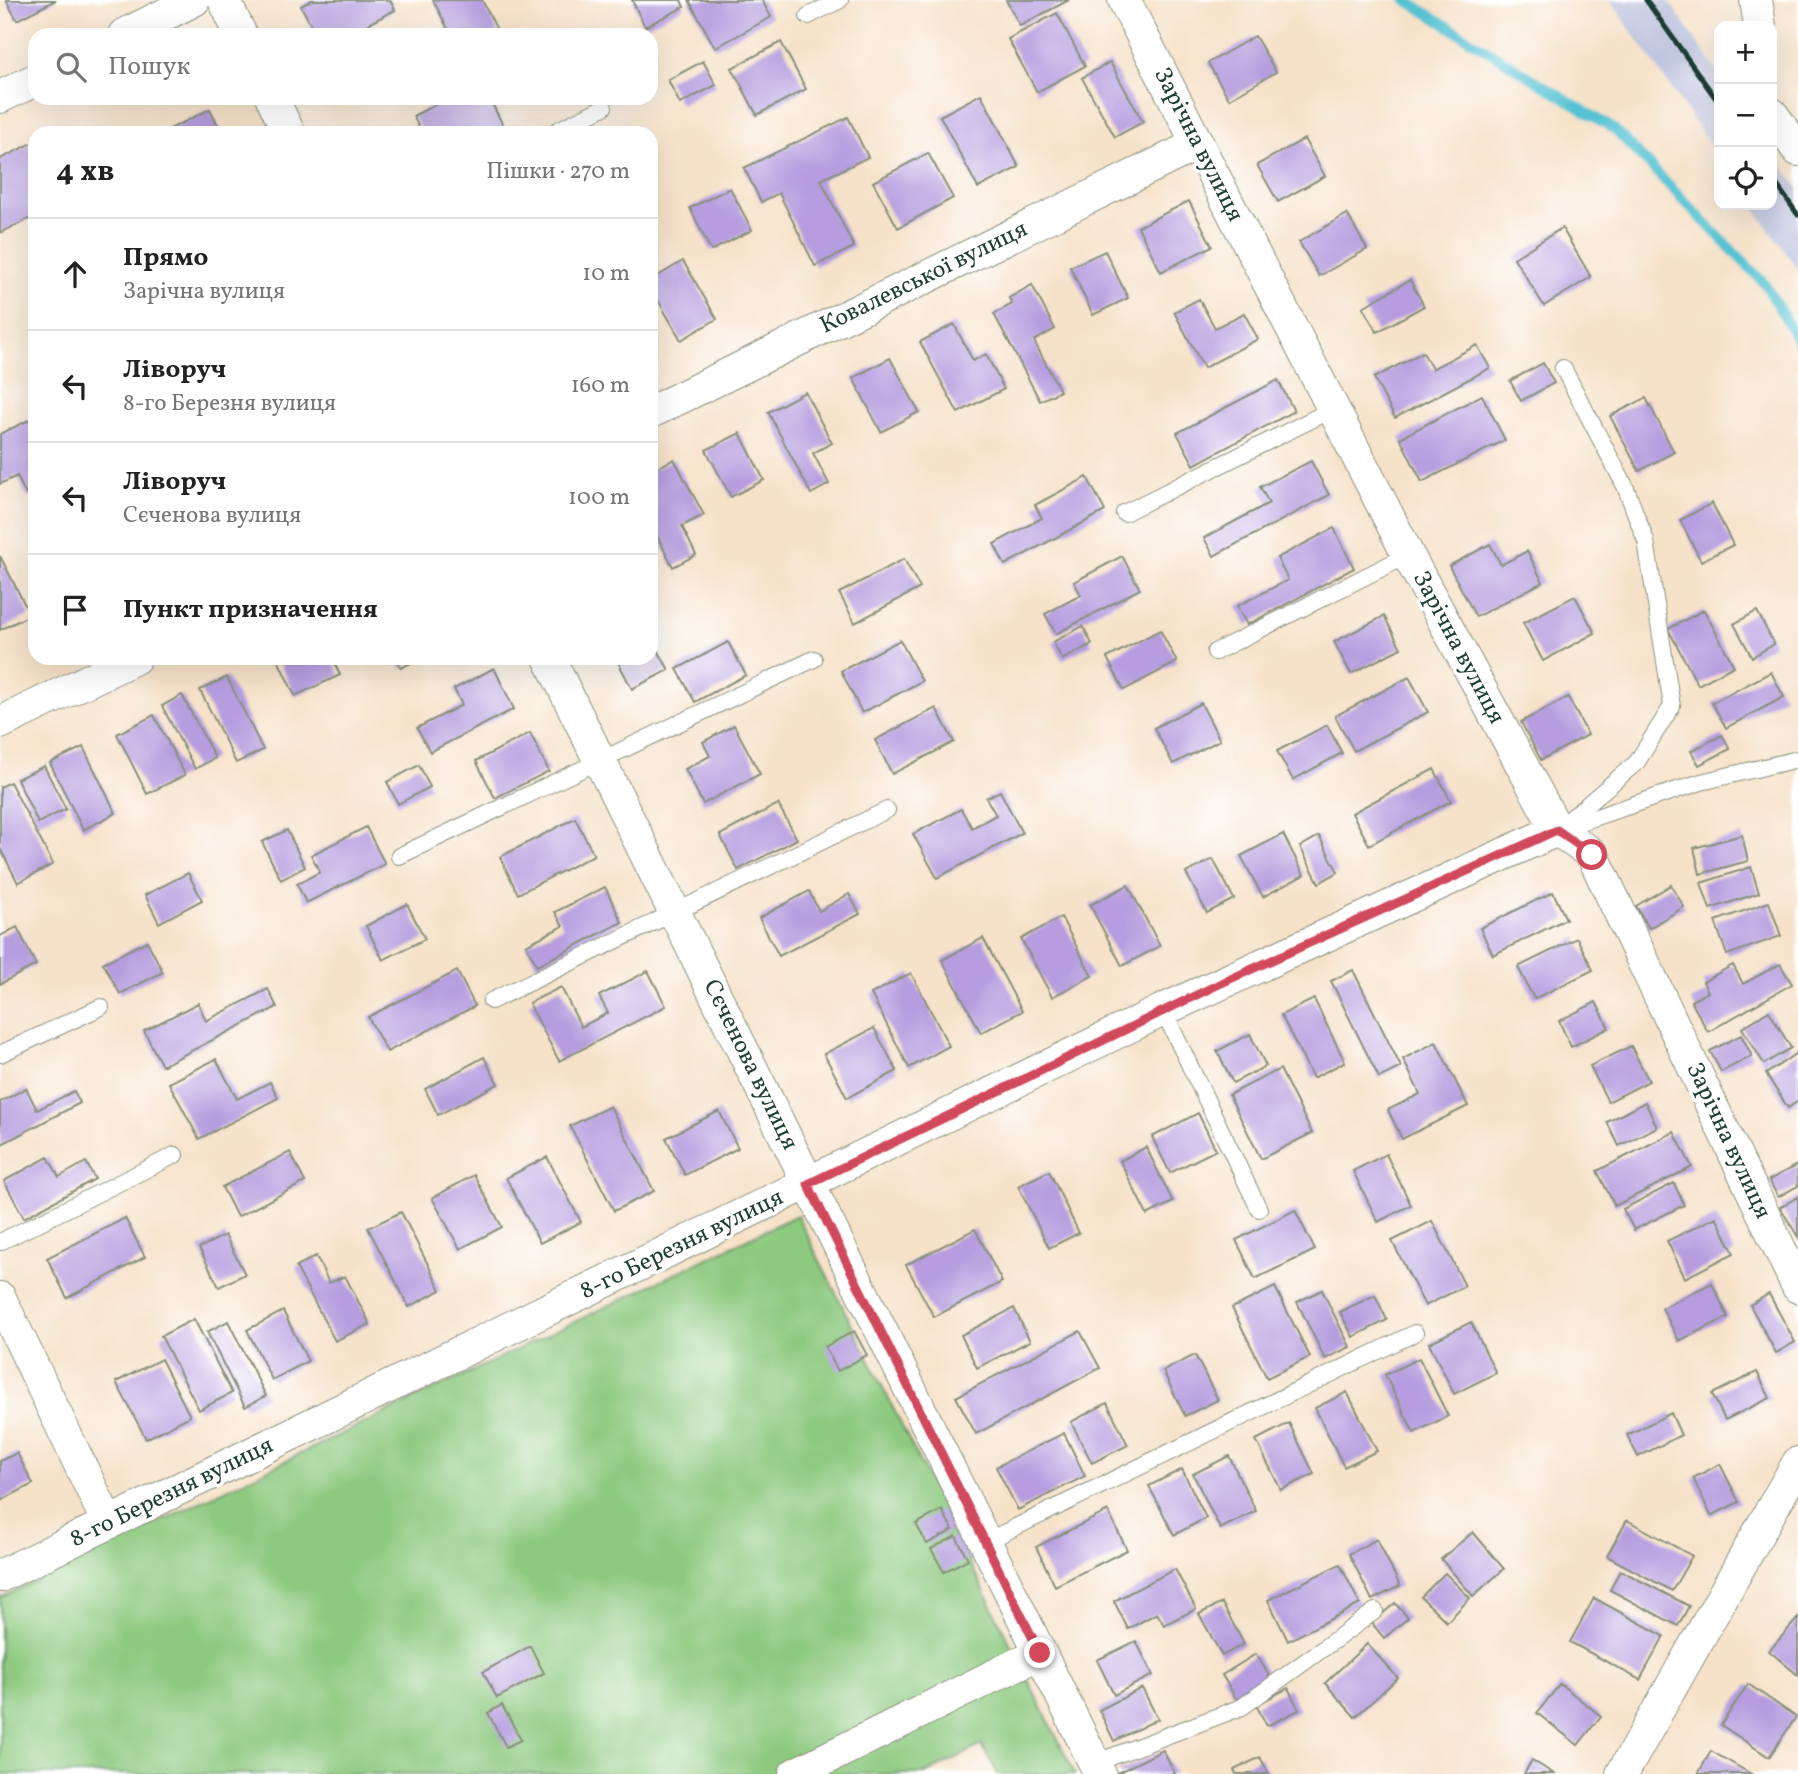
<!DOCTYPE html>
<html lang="uk">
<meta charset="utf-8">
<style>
body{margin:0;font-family:Vollkorn,serif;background:#f2f2f2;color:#222}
.controls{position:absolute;right:21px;top:21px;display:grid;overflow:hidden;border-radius:14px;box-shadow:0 7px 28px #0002}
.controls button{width:63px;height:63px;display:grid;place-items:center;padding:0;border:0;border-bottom:2px solid #e0e0e0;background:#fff;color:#222;font:35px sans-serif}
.stop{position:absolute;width:21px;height:21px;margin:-16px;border:5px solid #d1495b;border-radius:50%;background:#fff}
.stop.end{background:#d1495b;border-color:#fff;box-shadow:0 2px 7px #0008}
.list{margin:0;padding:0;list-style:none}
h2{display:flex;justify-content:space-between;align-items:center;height:91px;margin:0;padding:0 28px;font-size:30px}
h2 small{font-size:23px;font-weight:400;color:#767676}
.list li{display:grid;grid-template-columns:46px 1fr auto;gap:21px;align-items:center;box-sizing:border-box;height:112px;padding:0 28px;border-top:2px solid #e0e0e0}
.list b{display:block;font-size:26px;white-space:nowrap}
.list p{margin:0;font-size:23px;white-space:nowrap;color:#767676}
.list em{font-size:23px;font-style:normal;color:#767676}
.icon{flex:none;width:38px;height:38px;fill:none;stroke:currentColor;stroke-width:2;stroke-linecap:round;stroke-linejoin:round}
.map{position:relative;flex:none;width:1798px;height:1774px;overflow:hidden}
.search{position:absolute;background:#fff;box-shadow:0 7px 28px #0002;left:28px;top:28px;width:630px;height:77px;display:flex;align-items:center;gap:18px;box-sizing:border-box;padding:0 24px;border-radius:21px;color:#767676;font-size:26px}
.panel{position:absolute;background:#fff;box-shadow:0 7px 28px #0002;left:28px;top:126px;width:630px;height:539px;border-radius:21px}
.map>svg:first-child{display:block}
.industrial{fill:#bdc3de}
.green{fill:#8dc97f;stroke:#56835a;stroke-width:2}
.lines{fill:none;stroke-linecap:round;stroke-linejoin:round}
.stream{stroke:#57c2d3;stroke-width:10}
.building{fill:#b59ddf}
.lane-casing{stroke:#8a907e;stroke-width:18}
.street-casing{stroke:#8a907e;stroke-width:34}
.lane{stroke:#fff;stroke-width:16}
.street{stroke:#fff;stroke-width:32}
.rail{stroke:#1f3d34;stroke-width:5}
.route{stroke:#d1495b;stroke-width:9}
.labels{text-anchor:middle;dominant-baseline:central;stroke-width:7;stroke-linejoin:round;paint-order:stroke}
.street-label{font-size:24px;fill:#1f3d34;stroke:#fff}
</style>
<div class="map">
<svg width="1798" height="1774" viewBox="0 0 1798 1774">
<rect width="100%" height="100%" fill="#fff"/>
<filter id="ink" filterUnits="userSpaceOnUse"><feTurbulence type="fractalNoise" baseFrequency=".0143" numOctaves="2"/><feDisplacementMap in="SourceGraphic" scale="14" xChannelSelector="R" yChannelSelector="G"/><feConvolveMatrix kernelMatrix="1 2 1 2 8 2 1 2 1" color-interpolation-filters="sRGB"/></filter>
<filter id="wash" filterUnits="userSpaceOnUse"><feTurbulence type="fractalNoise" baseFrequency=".00686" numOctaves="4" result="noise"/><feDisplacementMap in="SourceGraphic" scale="28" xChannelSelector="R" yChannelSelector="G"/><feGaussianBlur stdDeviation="1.57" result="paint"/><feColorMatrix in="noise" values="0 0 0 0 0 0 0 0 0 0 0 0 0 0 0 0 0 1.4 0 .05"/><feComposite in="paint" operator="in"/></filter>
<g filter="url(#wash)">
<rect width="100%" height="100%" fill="#f6e2c9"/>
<g class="industrial">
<path d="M1610 0H1668L1719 74V157Z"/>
<path d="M1772 150 1798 188V270L1752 205H1772Z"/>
</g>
<path class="green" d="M797 1215 1075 1774H998L982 1745 925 1774H0V1598Z"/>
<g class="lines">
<path class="stream" d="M1406 0 1614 129 1765 284 1798 341"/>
</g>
<g id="blocks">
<g class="building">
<path d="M6 0H56L17 20Z"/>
<path d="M312 0H390L395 10 368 24 374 35H316L301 6Z"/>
<path d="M433 0H482L498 32 492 35H451Z"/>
<path d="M632 0H681L684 7 645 27Z"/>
<path d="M689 0H762L771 17 715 48Z"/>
<path d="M1006 0H1069L1020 26Z"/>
<path d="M1057 13 1085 66 1037 92 1008 39Z"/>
<path d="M1255 36 1276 72 1229 99 1208 63Z"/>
<path d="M781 42 806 89 757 115 732 68Z"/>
<path d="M703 61 716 85 680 104 668 80Z"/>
<path d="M1110 62 1143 122 1115 137 1082 78Z"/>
<path d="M981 94 1019 167 978 188 940 116Z"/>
<path d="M448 98H489L504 127 493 133H422L413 116Z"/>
<path d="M210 109 222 133H162Z"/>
<path d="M848 117 868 157 821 180 854 247 815 266 779 193 761 202 744 168Z"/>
<path d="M1304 139 1325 176 1278 202 1257 165Z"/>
<path d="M32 143 35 149V216L0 233V159Z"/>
<path d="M928 153 953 198 898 228 873 182Z"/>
<path d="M730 188 752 230 711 251 690 208Z"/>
<path d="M1189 201 1212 246 1161 272 1138 227Z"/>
<path d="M1347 214 1367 249 1319 276 1299 242Z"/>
<path d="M1562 228 1591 277 1544 306 1514 258Z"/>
<path d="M1105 251 1128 298 1093 315 1070 267Z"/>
<path d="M683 261 717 319 681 340 651 288V280Z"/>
<path d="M1410 280 1424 306 1377 332 1363 307Z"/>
<path d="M1032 285 1055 329 1034 341 1060 391 1040 401 994 314 1012 304 1009 298Z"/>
<path d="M1199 299 1215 328 1244 313 1258 339 1204 368 1174 312Z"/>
<path d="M954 324 973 361 986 354 1004 389 958 413 920 342Z"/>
<path d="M1477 345 1490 368 1395 418 1374 378 1423 352 1432 369Z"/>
<path d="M890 358 919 412 881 432 853 378Z"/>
<path d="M1543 363 1554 383 1521 401 1510 381Z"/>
<path d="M1278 380 1294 411 1194 465 1177 433Z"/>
<path d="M805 392 832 443 813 453 829 484 811 494 768 412Z"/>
<path d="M1482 395 1505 440 1422 482 1400 438Z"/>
<path d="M1646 398 1674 452 1639 471 1610 416Z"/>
<path d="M33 418 35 422V493L27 497 17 476 0 484V434Z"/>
<path d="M740 433 764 480 731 497 706 450Z"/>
<path d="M674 459 704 515 682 526 696 555 673 567 651 524V471Z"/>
<path d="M1311 461 1329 495 1214 556 1204 538 1269 503 1260 487Z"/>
<path d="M1087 477 1105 511 1005 565 994 544 1042 518 1035 505Z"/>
<path d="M1712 503 1733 545 1701 561 1680 520Z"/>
<path d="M1334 528 1354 568 1247 625 1237 606 1288 580 1277 558Z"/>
<path d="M1490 544 1501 565 1527 551 1543 582 1476 617 1449 566Z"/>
<path d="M0 556 30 615 0 630Z"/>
<path d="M1122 556 1140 589 1056 634 1045 614 1081 595 1074 582Z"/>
<path d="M904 559 920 588 855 623 839 593Z"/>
<path d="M1575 596 1595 633 1543 661 1523 623Z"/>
<path d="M1704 610 1734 666 1698 685 1668 629Z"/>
<path d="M1757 611 1774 644 1752 657 1734 624Z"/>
<path d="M1384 616 1401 648 1351 674 1334 642Z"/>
<path d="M1083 626 1092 644 1062 660 1053 642Z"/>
<path d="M1160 630 1177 662 1124 690 1107 658Z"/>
<path d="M900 640 922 681 862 713 841 671Z"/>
<path d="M728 642 746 675 695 702 677 669Z"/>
<path d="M655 645 669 670 632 689 619 664 631 658H651V647Z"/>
<path d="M277 658H332L340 675 295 696Z"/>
<path d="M395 658H421L401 668Z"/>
<path d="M494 668 514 709 430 752 417 728 462 705 454 689Z"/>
<path d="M1771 672 1784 697 1726 728 1712 703Z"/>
<path d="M227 677 263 750 236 763 200 690Z"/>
<path d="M1409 677 1428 712 1354 751 1335 716Z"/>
<path d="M182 695 215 758 195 769 162 706Z"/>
<path d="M1568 697 1588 735 1541 760 1521 722Z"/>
<path d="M1201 703 1220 740 1173 764 1154 728Z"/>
<path d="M936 708 954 742 892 774 875 740Z"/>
<path d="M154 715 185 775 147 794 117 734Z"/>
<path d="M734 725 760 774 703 804 685 769 710 756 703 742Z"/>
<path d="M1327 725 1342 753 1293 780 1277 751Z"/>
<path d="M530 733 549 771 495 798 476 761Z"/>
<path d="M1722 735 1730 749 1699 765 1691 751Z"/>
<path d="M83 747 116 813 83 830 50 763Z"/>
<path d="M419 765 430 787 398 804 387 782Z"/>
<path d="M44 766 66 809 38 823 17 779Z"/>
<path d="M1434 769 1451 801 1369 845 1352 813Z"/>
<path d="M10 782 53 864 18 883 0 848V787Z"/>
<path d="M1000 791 1022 833 937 878 913 834 961 809 972 828 996 815 986 798Z"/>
<path d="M778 804 797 839 738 870 720 835Z"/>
<path d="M575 818 594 855 518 894 500 857Z"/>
<path d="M366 827 385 864 306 903 297 884 320 872 311 855Z"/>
<path d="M287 830 305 867 281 880 262 842Z"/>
<path d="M1283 834 1304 875 1263 897 1241 856Z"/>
<path d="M1742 835 1748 861 1700 874 1694 848Z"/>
<path d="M1319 836 1338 872 1319 883 1300 847Z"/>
<path d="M1213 859 1234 899 1207 913 1186 873Z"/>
<path d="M1751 867 1759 893 1710 909 1701 883Z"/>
<path d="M188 873 202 900 159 923 145 895Z"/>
<path d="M1128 885 1160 946 1122 966 1090 905Z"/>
<path d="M1671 885 1684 907 1649 928 1636 906Z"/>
<path d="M605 887 622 922 537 966 526 945 563 926 555 912Z"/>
<path d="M809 891 819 911 849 894 860 914 779 956 759 918Z"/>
<path d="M1553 892 1566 919 1493 955 1480 928Z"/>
<path d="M1769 902 1781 936 1727 955 1715 921Z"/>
<path d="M407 904 425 939 383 960 366 926Z"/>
<path d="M1061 917 1092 976 1052 997 1021 939Z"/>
<path d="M17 927 36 965 0 984V936Z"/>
<path d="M983 938 1022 1011 981 1033 942 960Z"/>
<path d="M1577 938 1593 970 1534 999 1518 967Z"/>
<path d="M147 941 163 972 120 994 103 963Z"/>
<path d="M1780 964 1792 984 1708 1032 1691 1001 1708 992 1703 982 1733 965 1743 984Z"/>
<path d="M1353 970 1401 1067 1379 1078 1331 981Z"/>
<path d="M457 971 475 1006 387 1052 368 1017Z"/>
<path d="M648 971 666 1006 559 1061 529 1003 561 987 581 1027 608 1013 599 996Z"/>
<path d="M911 973 949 1046 909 1068 871 994Z"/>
<path d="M268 989 277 1007 162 1066 144 1031 198 1003 206 1021Z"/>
<path d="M1314 999 1345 1062 1313 1078 1281 1015Z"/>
<path d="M1596 1002 1609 1028 1571 1047 1559 1021Z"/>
<path d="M1769 1011 1791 1048 1764 1064 1742 1028Z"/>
<path d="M874 1028 897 1071 847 1098 824 1054Z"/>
<path d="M1250 1034 1266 1066 1233 1083 1217 1051Z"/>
<path d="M1741 1035 1752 1056 1721 1072 1710 1051Z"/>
<path d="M1436 1042 1468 1106 1402 1139 1388 1110 1420 1094 1403 1059Z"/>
<path d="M1631 1046 1649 1081 1608 1102 1590 1066Z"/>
<path d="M1798 1052V1101L1788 1108 1766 1074Z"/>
<path d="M484 1057 498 1084 438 1115 425 1089Z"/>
<path d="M216 1059 237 1099 270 1082 278 1098 199 1139 169 1083Z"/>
<path d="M1280 1069 1312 1133 1261 1159 1229 1095Z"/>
<path d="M26 1088 37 1110 74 1091 80 1103 0 1145V1102Z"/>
<path d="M1645 1102 1657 1127 1619 1146 1607 1122Z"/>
<path d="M610 1106 654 1191 614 1211 570 1126Z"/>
<path d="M719 1111 738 1148 685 1175 666 1138Z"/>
<path d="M1198 1113 1216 1150 1170 1173 1152 1137Z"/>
<path d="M1674 1132 1692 1167 1615 1206 1597 1171Z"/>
<path d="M1146 1147 1173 1202 1147 1215 1120 1161Z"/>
<path d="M290 1152 305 1182 237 1217 222 1187Z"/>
<path d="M1386 1154 1411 1205 1378 1222 1353 1171Z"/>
<path d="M48 1157 59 1177 86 1162 95 1179 24 1218 4 1181Z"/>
<path d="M547 1157 581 1222 540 1243 506 1178Z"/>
<path d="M1797 1165 1798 1186 1778 1197 1769 1180Z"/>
<path d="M1049 1171 1079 1233 1049 1248 1018 1186Z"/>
<path d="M474 1175 502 1227 460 1249 432 1198Z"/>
<path d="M1674 1183 1684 1205 1634 1230 1623 1209Z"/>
<path d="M1798 1197V1237L1780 1207Z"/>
<path d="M1295 1210 1315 1250 1255 1279 1236 1240Z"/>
<path d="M401 1212 441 1290 409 1307 368 1228Z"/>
<path d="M1716 1217 1734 1253 1685 1278 1667 1241Z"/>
<path d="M125 1218 145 1257 67 1298 47 1258Z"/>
<path d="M1432 1221 1465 1286 1425 1306 1392 1241Z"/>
<path d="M975 1229 1002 1282 934 1317 906 1265Z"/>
<path d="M225 1235 245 1274 219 1287 199 1248Z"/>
<path d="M316 1256 329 1283 345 1276 370 1324 335 1341 296 1267Z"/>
<path d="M1712 1283 1728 1317 1679 1341 1662 1308Z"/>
<path d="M1275 1287 1310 1357 1267 1378 1232 1308Z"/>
<path d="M1322 1290 1350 1347 1325 1359 1297 1302Z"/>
<path d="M1769 1294 1795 1342 1776 1353 1750 1305Z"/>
<path d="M1375 1295 1387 1320 1353 1337 1340 1312Z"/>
<path d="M1014 1308 1030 1341 977 1368 961 1335Z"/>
<path d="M283 1311 308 1361 272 1380 247 1330Z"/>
<path d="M194 1319 232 1393 199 1410 161 1336Z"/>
<path d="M228 1321 266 1396 245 1407 207 1332Z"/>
<path d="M1471 1322 1496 1373 1454 1394 1429 1343Z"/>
<path d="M854 1331 867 1355 838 1371 825 1347Z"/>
<path d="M1080 1331 1100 1368 976 1434 956 1397Z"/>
<path d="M1195 1355 1218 1400 1185 1416 1163 1371Z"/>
<path d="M1419 1358 1448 1416 1414 1433 1385 1375Z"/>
<path d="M161 1359 190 1416 146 1439 116 1382Z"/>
<path d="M1757 1372 1770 1398 1725 1420 1712 1394Z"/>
<path d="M1347 1392 1377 1451 1344 1467 1315 1408Z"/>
<path d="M1107 1403 1128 1445 1092 1463 1071 1422Z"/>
<path d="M1671 1413 1681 1435 1638 1457 1627 1435Z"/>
<path d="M1289 1423 1314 1474 1281 1490 1256 1440Z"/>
<path d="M1064 1433 1085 1476 1018 1510 996 1467Z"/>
<path d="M17 1453 33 1484 0 1501V1461Z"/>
<path d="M1229 1456 1256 1511 1220 1529 1193 1474Z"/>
<path d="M1720 1464 1739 1502 1711 1516 1693 1478Z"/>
<path d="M1182 1469 1206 1518 1174 1535 1149 1486Z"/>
<path d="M942 1510 953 1530 927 1544 916 1524Z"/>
<path d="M1108 1511 1127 1550 1055 1586 1036 1547Z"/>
<path d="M1627 1520 1692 1556 1672 1591 1607 1556Z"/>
<path d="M1473 1532 1504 1569 1473 1596 1441 1559Z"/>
<path d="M956 1536 968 1559 944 1572 931 1549Z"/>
<path d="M1377 1539 1400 1586 1372 1600 1349 1554Z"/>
<path d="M1340 1564 1360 1604 1288 1641 1268 1600Z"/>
<path d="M1175 1569 1196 1609 1164 1625 1157 1613 1128 1629 1114 1601Z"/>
<path d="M1620 1570 1689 1606 1678 1626 1610 1590Z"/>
<path d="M1445 1573 1470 1598 1447 1622 1421 1597Z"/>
<path d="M1594 1598 1664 1636 1640 1680 1570 1642Z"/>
<path d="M1222 1603 1244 1644 1222 1656 1199 1614Z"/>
<path d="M1395 1603 1408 1618 1384 1638 1372 1623Z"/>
<path d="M1798 1618V1675L1769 1651Z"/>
<path d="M1136 1641 1153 1675 1114 1695 1097 1660Z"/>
<path d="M1367 1644 1398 1678 1355 1717 1325 1683Z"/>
<path d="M530 1646 544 1673 497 1698 483 1672Z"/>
<path d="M1256 1654 1271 1679 1237 1700 1222 1675Z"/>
<path d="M1560 1684 1601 1716 1578 1745 1537 1713Z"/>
<path d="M1748 1684 1796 1717 1769 1757 1721 1725Z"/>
<path d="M1142 1688 1158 1719 1114 1741 1099 1710Z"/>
<path d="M1288 1688 1299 1710 1267 1726 1256 1705Z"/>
<path d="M502 1705 521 1740 506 1747 488 1713Z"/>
<path d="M1163 1750 1175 1774H1115Z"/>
<path d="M1711 1751 1751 1774H1698Z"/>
<path d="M1260 1757 1269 1774H1236L1234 1770Z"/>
<path d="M1532 1760 1554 1774H1524Z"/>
</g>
</g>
</g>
<g filter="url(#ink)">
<use href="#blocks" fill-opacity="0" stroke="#8a907e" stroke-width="2"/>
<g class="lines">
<g class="lane-casing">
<g id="lane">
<path d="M808 16 840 0"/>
<path d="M552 133 604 107"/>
<path d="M1124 513 1333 409"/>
<path d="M1215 652 1408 555"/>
<path d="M1566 827 1701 782 1798 759"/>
<path d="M1557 830 1637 762 1672 706 1646 541 1625 486 1563 368"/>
<path d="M399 856 814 659"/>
<path d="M491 1001 887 810"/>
<path d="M1163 1010 1259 1209"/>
<path d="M0 1054 101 1007"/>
<path d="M0 1242 175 1155"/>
<path d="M985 1542 1415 1333"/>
<path d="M1095 1763 1242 1707 1375 1611"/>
</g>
</g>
<g class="street-casing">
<g id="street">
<path d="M224 0 241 35"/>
<path d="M1124 0 1408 555 1557 830 1592 854 1798 1287"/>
<path d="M1756 0 1760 26"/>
<path d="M124 35 194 0"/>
<path d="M0 97 35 80"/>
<path d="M272 98 289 133"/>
<path d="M1772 114 1798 150"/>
<path d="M651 412 1198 144"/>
<path d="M549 658 1100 1774"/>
<path d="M0 723 135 658"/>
<path d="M0 1298 108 1523"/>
<path d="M0 1576 1163 1010 1557 830"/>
<path d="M795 1774 1040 1653"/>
<path d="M1622 1774 1798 1463"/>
</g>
</g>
<use href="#lane" class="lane"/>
<use href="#street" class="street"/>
<g class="rail">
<path d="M1646 0 1719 103"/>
<path d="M1772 178 1798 215"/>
</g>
</g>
</g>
<g class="lines" filter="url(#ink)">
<path class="route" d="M1040 1653 808 1184 1215 986 1557 830 1592 855"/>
</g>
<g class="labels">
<g class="street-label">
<text transform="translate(1198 145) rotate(63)">Зарічна вулиця</text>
<text transform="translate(924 278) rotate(-26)">Ковалевської вулиця</text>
<text transform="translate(1458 648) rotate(62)">Зарічна вулиця</text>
<text transform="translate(750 1065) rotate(64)">Сєченова вулиця</text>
<text transform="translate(1728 1141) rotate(65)">Зарічна вулиця</text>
<text transform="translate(682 1245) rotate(-26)">8-го Березня вулиця</text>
<text transform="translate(172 1493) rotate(-26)">8-го Березня вулиця</text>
</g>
</g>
</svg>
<div class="controls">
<button>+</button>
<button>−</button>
<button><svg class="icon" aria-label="locate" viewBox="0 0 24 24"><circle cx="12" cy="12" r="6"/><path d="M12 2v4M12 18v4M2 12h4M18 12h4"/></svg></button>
</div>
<div class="stop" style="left:1592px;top:855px"></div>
<div class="stop end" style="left:1040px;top:1653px"></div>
<div class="search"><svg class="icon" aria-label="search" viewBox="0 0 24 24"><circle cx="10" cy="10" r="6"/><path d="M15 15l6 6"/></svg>Пошук</div>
<section class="panel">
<h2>4 хв<small>Пішки · 270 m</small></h2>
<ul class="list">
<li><svg class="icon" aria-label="ahead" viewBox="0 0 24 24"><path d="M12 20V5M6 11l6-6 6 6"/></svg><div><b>Прямо</b><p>Зарічна вулиця</p></div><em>10 m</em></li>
<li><svg class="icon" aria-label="left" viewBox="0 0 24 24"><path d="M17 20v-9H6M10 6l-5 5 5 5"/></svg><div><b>Ліворуч</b><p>8-го Березня вулиця</p></div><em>160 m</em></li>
<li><svg class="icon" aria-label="left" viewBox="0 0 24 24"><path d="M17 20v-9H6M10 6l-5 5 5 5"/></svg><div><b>Ліворуч</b><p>Сєченова вулиця</p></div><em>100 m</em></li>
<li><svg class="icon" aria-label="arrive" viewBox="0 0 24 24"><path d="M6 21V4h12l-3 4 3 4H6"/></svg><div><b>Пункт призначення</b></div></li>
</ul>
</section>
</div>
